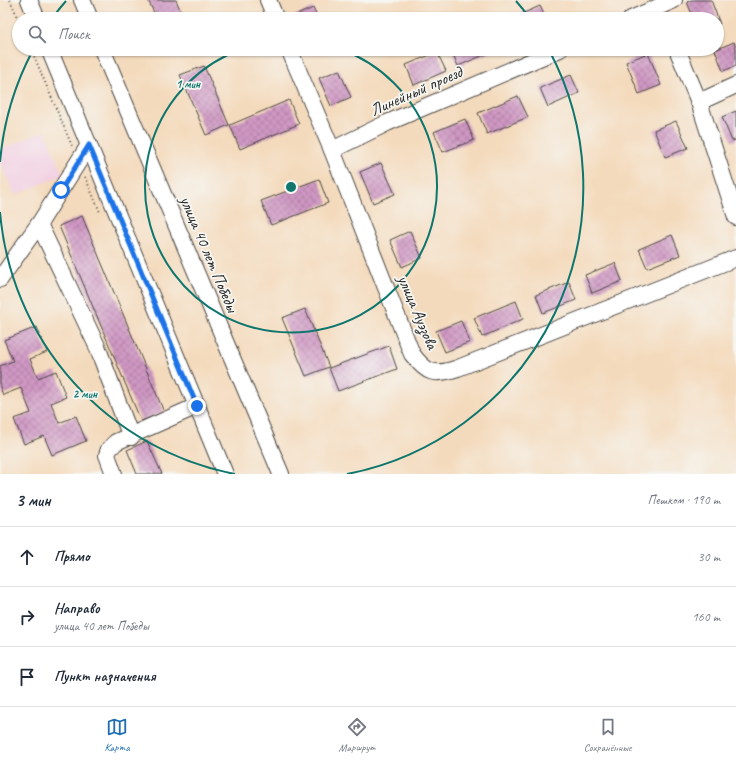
<!DOCTYPE html>
<html lang="ru">
<meta charset="utf-8">
<style>
body{margin:0;font-family:Caveat,sans-serif;background:#f6f6f7;color:#1f2937}
.stop{position:absolute;width:12px;height:12px;margin:-9px;border:3px solid #1a73e8;border-radius:50%;background:#fff}
.stop.end{background:#1a73e8;border-color:#fff;box-shadow:0 1px 4px #0008}
.list{margin:0;padding:0;list-style:none}
h2{display:flex;justify-content:space-between;align-items:center;height:52px;margin:0;padding:0 16px;font-size:17px}
h2 small{font-size:13px;font-weight:400;color:#747a83}
.list li{display:grid;grid-template-columns:26px 1fr auto;gap:12px;align-items:center;box-sizing:border-box;height:60px;padding:0 16px;border-top:1px solid #e0e1e3}
.list b{display:block;font-size:15px;white-space:nowrap}
.list p{margin:0;font-size:13px;white-space:nowrap;color:#747a83}
.list em{font-size:13px;font-style:normal;color:#747a83}
.icon{flex:none;width:22px;height:22px;fill:none;stroke:currentColor;stroke-width:2;stroke-linecap:round;stroke-linejoin:round}
.map{position:relative;flex:none;width:736px;height:474px;overflow:hidden}
.search{position:absolute;background:#fff;box-shadow:0 1px 3px #0004;left:12px;right:12px;top:12px;height:44px;display:flex;align-items:center;gap:10px;box-sizing:border-box;padding:0 14px;border-radius:22px;color:#747a83;font-size:15px}
.sheet{height:232px;background:#fff}
nav{display:flex;justify-content:space-around;align-items:center;box-sizing:border-box;height:56px;border-top:1px solid #e0e1e3;background:#fff;font-size:11px;color:#747a83}
nav a{display:grid;justify-items:center;gap:2px}
nav .on{color:#1f6fb2}
.map>svg:first-child{display:block}
.built{fill:#f2cfe2}
.building{fill:url(#building-cross-hatch)}
.lines{fill:none;stroke-linecap:round;stroke-linejoin:round}
.minor-casing{stroke:#494541;stroke-width:18}
.path{stroke:#494541;stroke-width:2;stroke-dasharray:1 3;stroke-linecap:butt}
.minor{stroke:#fff;stroke-width:16}
.route{stroke:#1a73e8;stroke-width:5}
.ring{fill:none;stroke:#0f766e;stroke-width:2}
.labels{text-anchor:middle;dominant-baseline:central;stroke-width:3.5;stroke-linejoin:round;paint-order:stroke}
.street-label{font-size:17px;fill:#2b2b2b;stroke:#f6f6f2}
.centre{fill:#0f766e;stroke:#f6f6f2;stroke-width:2}
.ring-label{font-size:12px;text-anchor:middle;font-weight:bold;fill:#0f766e;stroke:#f6f6f2;stroke-width:3.5;stroke-linejoin:round;paint-order:stroke}
</style>
<div class="map">
<svg width="736" height="474" viewBox="0 0 736 474">
<defs>
<pattern id="building-cross-hatch" width="8" height="8" patternUnits="userSpaceOnUse"><rect width="8" height="8" fill="#d098c4"/><path d="M0 0l8 8M0 8l8-8" fill="none" stroke="#a97c9f"/></pattern>
</defs>
<rect width="100%" height="100%" fill="#f6f6f2"/>
<filter id="ink" filterUnits="userSpaceOnUse"><feTurbulence type="fractalNoise" baseFrequency=".025" numOctaves="2"/><feDisplacementMap in="SourceGraphic" scale="8" xChannelSelector="R" yChannelSelector="G"/><feConvolveMatrix kernelMatrix="1 2 1 2 8 2 1 2 1" color-interpolation-filters="sRGB"/></filter>
<filter id="wash" filterUnits="userSpaceOnUse"><feTurbulence type="fractalNoise" baseFrequency=".012" numOctaves="4" result="noise"/><feDisplacementMap in="SourceGraphic" scale="16" xChannelSelector="R" yChannelSelector="G"/><feGaussianBlur stdDeviation="0.9" result="paint"/><feColorMatrix in="noise" values="0 0 0 0 0 0 0 0 0 0 0 0 0 0 0 0 0 1.4 0 .05"/><feComposite in="paint" operator="in"/></filter>
<g filter="url(#wash)">
<rect width="100%" height="100%" fill="#f4dabc"/>
<path class="built" d="M45 131 63 175 15 195 0 161V150Z"/>
<g id="blocks">
<g class="building">
<path d="M148 0H176L184 19H157Z"/>
<path d="M692 0H711L720 24 717 26V19H694L687 2Z"/>
<path d="M540 6 546 19H510Z"/>
<path d="M313 8 318 19H296L294 16Z"/>
<path d="M734 42 736 48V66L723 71 715 50Z"/>
<path d="M171 49H186L174 55Z"/>
<path d="M451 49H498L458 66Z"/>
<path d="M437 52 446 71 414 85 406 65Z"/>
<path d="M648 53 661 85 639 94 626 62Z"/>
<path d="M204 66 229 125 206 135 180 75Z"/>
<path d="M339 70 351 97 331 106 319 78Z"/>
<path d="M571 75 579 93 548 107 540 88Z"/>
<path d="M518 96 528 117 487 134 478 113Z"/>
<path d="M289 100 299 124 240 149 230 125Z"/>
<path d="M736 111V140L732 141 722 117Z"/>
<path d="M465 119 474 140 443 152 434 132Z"/>
<path d="M676 121 688 148 665 157 654 130Z"/>
<path d="M381 163 395 194 373 203 360 172Z"/>
<path d="M319 179 328 203 271 225 261 201Z"/>
<path d="M82 216 164 412 141 421 59 226Z"/>
<path d="M410 231 422 258 402 267 390 240Z"/>
<path d="M672 235 680 255 647 268 639 249Z"/>
<path d="M615 263 622 281 592 293 585 275Z"/>
<path d="M569 282 576 300 543 313 536 295Z"/>
<path d="M516 301 523 319 482 337 474 318Z"/>
<path d="M305 309 329 367 306 376 282 318Z"/>
<path d="M461 321 470 342 445 352 436 331Z"/>
<path d="M37 327 47 352 30 359 38 378 56 371 66 397 51 403 59 423 76 416 86 441 52 455 44 436 24 444 14 419 31 413 21 388 3 395 0 387V366L13 361 4 340Z"/>
<path d="M389 346 397 369 338 391 329 368Z"/>
<path d="M147 441 162 474H137L127 450Z"/>
</g>
</g>
</g>
<g filter="url(#ink)">
<use href="#blocks" fill-opacity="0" stroke="#494541" stroke-width="1"/>
<g class="lines">
<g class="minor-casing">
<g id="minor">
<path d="M29 0 37 19"/>
<path d="M82 0 90 19"/>
<path d="M268 0 276 19"/>
<path d="M631 19 674 0"/>
<path d="M49 49 225 474"/>
<path d="M102 49 281 474"/>
<path d="M289 49 332 150 412 354C427 374 434 376 458 368L736 258"/>
<path d="M677 49 699 102 736 217"/>
<path d="M699 102 736 85"/>
<path d="M332 150 387 123 560 49"/>
<path d="M39 224 97 346 131 437"/>
<path d="M0 279 39 224 89 145"/>
<path d="M114 474 107 455 109 449 116 442 197 406"/>
</g>
</g>
<g class="path">
<path d="M10 0 19 20"/>
<path d="M31 49 72 146"/>
<path d="M85 177 100 212"/>
</g>
<use href="#minor" class="minor"/>
</g>
</g>
<g class="lines" filter="url(#ink)">
<path class="route" d="M61 190 89 145 197 406"/>
</g>
<g class="ring">
<path d="M340 49A146 146 0 1 1 242 49"/>
<path d="M235 474A292 292 0 0 1 0 212M0 162A292 292 0 0 1 33 50M53 17A292 292 0 0 1 66 1M516 1A292 292 0 0 1 529 17M549 50A292 292 0 0 1 347 474"/>
</g>
<g class="labels">
<g class="street-label">
<text transform="translate(416 91) rotate(-24)">Линейный проезд</text>
<text transform="translate(209 254) rotate(67)">улица 40 лет Победы</text>
<text transform="translate(418 312) rotate(67)">улица Ауэзова</text>
</g>
</g>
<circle cx="291" cy="187" r="6" class="centre"/>
<g class="ring-label">
<text x="188" y="88">1 мин</text>
<text x="85" y="398">2 мин</text>
</g>
</svg>
<div class="stop" style="left:61px;top:190px"></div>
<div class="stop end" style="left:197px;top:406px"></div>
<div class="search"><svg class="icon" aria-label="search" viewBox="0 0 24 24"><circle cx="10" cy="10" r="6"/><path d="M15 15l6 6"/></svg>Поиск</div>
</div>
<section class="sheet">
<h2>3 мин<small>Пешком · 190 m</small></h2>
<ul class="list">
<li><svg class="icon" aria-label="ahead" viewBox="0 0 24 24"><path d="M12 20V5M6 11l6-6 6 6"/></svg><div><b>Прямо</b></div><em>30 m</em></li>
<li><svg class="icon" aria-label="right" viewBox="0 0 24 24"><path d="M7 20v-9h11M14 6l5 5-5 5"/></svg><div><b>Направо</b><p>улица 40 лет Победы</p></div><em>160 m</em></li>
<li><svg class="icon" aria-label="arrive" viewBox="0 0 24 24"><path d="M6 21V4h12l-3 4 3 4H6"/></svg><div><b>Пункт назначения</b></div></li>
</ul>
</section>
<nav>
<a class="on"><svg class="icon" aria-label="map" viewBox="0 0 24 24"><path d="M3 6l6-2 6 2 6-2v14l-6 2-6-2-6 2zM9 4v14M15 6v14"/></svg>Карта</a>
<a><svg class="icon" aria-label="directions" viewBox="0 0 24 24"><path d="M12 3l9 9-9 9-9-9zM9 14v-3h6M13 9l2 2-2 2"/></svg>Маршрут</a>
<a><svg class="icon" aria-label="saved" viewBox="0 0 24 24"><path d="M7 4h10v16l-5-4-5 4z"/></svg>Сохранённые</a>
</nav>
